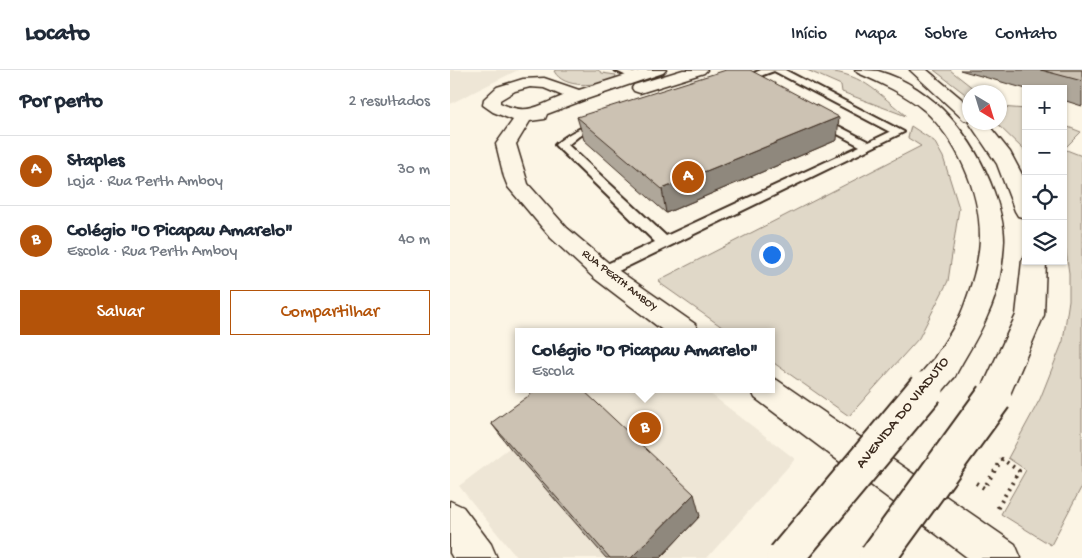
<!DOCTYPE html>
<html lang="pt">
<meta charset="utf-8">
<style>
body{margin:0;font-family:"Gochi Hand",sans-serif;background:#f2f2f3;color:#1f2937}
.controls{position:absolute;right:15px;top:15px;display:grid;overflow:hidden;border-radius:0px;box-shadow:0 1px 4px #0004}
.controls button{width:45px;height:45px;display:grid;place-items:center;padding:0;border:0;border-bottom:1px solid #e0e1e3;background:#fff;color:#1f2937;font:25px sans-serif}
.compass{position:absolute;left:512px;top:15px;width:45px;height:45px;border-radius:50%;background:#fff;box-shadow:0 1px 4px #0004;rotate:142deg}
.you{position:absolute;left:321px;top:184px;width:18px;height:18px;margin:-12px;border:4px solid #fff;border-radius:50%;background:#1a73e8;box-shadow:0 0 0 8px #1a73e833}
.badge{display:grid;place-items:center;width:32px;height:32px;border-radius:50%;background:#b45309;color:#fff;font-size:16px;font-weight:700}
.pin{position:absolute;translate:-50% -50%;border:2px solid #fff;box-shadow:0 1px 5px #0006}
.popup{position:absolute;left:65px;top:258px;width:260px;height:65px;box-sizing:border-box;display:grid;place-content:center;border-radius:0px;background:#fff;filter:drop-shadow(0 1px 4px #0005);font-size:16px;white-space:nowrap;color:#747a83}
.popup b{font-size:19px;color:#1f2937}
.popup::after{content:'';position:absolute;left:50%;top:100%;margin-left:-10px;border:10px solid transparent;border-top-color:#fff}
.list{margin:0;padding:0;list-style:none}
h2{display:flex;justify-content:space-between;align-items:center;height:65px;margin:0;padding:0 20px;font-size:21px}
h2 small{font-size:16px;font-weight:400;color:#747a83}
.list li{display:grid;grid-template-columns:32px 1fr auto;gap:15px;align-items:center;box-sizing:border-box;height:70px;padding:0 20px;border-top:1px solid #e0e1e3}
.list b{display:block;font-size:19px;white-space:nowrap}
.list p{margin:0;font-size:16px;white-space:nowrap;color:#747a83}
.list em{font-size:16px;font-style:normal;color:#747a83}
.actions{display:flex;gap:10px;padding:15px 20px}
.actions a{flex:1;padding:11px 0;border:1px solid #b45309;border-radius:0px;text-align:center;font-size:18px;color:#b45309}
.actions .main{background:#b45309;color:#fff}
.icon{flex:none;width:28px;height:28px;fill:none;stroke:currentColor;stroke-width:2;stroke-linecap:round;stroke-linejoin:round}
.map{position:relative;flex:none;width:632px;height:488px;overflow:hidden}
header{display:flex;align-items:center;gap:30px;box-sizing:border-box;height:70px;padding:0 25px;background:#fff;border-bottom:1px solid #e0e1e3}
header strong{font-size:24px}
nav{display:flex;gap:28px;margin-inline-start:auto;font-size:18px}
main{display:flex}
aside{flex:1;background:#fff}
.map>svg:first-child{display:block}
.built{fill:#eee6d6}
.green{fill:#e0d8c8;stroke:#8e8173}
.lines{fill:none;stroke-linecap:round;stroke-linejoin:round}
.service-casing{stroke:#3b2a1e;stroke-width:4}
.minor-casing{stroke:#3b2a1e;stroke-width:3}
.primary-casing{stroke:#3b2a1e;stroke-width:3}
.path{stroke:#3b2a1e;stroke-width:4;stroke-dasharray:2 5;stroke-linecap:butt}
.service{fill:#fcf5e5;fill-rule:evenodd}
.minor{fill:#fcf5e5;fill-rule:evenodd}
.primary{fill:#fcf5e5;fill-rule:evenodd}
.primary-bridge-far1-casing{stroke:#3b2a1e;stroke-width:31;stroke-linecap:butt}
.primary-bridge-casing{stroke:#3b2a1e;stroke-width:39;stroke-linecap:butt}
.primary-bridge-far1{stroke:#fcf5e5;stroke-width:28}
.primary-bridge{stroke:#fcf5e5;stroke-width:35}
.wall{fill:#afa79a;stroke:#3b2a1e}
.shaded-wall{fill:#8f887d;stroke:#3b2a1e}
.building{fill:#ccc2b3;stroke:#3b2a1e}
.labels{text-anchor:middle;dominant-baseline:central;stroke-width:5;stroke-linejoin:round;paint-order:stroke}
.far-street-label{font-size:12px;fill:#3b2a1e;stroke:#fcf5e5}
.street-label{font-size:15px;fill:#3b2a1e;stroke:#fcf5e5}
</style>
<header>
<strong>Locato</strong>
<nav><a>Início</a><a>Mapa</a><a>Sobre</a><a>Contato</a></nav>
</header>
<main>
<aside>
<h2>Por perto<small>2 resultados</small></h2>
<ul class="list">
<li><span class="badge">A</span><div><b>Staples</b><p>Loja · Rua Perth Amboy</p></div><em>30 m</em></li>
<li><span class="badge">B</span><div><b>Colégio &quot;O Picapau Amarelo&quot;</b><p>Escola · Rua Perth Amboy</p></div><em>40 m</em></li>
</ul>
<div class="actions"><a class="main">Salvar</a><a>Compartilhar</a></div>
</aside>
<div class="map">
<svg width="632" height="488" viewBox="0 0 632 488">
<rect width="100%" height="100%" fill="#fcf5e5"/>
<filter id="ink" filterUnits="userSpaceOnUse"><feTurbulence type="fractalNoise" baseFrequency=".02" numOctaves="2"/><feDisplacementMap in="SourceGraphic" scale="10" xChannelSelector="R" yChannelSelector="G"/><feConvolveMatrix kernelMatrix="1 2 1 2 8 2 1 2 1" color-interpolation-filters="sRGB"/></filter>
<g filter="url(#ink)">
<g class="built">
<path d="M0 0H68L0 34Z"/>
<path d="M137 319H254L345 389 257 488H67L9 416Z"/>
</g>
<g class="green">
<path d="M106 0H148L152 3 166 5 164 10C147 15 114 20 104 1Z"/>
<path d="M357 0C408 0 419 15 456 46L392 22 391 15Z"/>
<path d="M484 0H500L524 19 522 22H520L519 27Z"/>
<path d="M550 37 576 39V82L546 53 550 52Z"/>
<path d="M613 55 631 62 614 79 632 86V416L601 475 551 444 576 400 558 388 590 329 613 271 619 230V203L613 162Z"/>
<path d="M461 56 484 71 493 87 509 138 498 211 469 268 399 346 321 291V262H279L211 214 209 210 471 76 458 68Z"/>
</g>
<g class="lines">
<g class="service-casing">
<g id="service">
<path d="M164 0H177L191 7 186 10 183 9Z"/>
<path d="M311 0H335L454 62 158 206H148L145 202 148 198 205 172 107 77 105 75 107 73C118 64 141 50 156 53L157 55 156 57 129 66 118 75 216 166 410 76 365 52 364 50 365 48H373L419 72 440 62 324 1 294 12 289 9Z"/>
</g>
</g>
<g class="minor-casing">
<g id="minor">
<path d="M192 0H216L213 3 134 30 97 44 95 49 80 51 66 74 78 114 117 158 162 196 245 254 249 262H215L144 208 101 168 58 117 54 107 46 74 63 50 43 42 33 35 34 29 47 17 73 9 94 8 129 20ZM80 17 94 18 113 26C87 36 78 46 50 33V30L65 21Z"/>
<path d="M233 0H257L254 3 190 23 184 21 182 18 184 15Z"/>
<path d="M321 308 327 310 565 474 571 488H518L305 328 301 319H321Z"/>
<path d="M0 431 13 437 41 474 47 488H3L0 483Z"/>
</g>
</g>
<g class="primary-casing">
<g id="primary">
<path d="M405 0C412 0 421 0 428 1 485 17 525 69 544 122 549 137 554 154 554 170 553 194 548 223 538 244 529 267 515 286 504 308L493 311 482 308 478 299C489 278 506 259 514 236 522 215 530 189 530 166 530 121 507 70 474 40 455 24 431 13 408 3Z"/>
<path d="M460 0H477L520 36V52H536L560 82 576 112V148L568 146 565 141 547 94 518 51 514 50Z"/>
<path d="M576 185V191H596L594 245 555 336 544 340 533 336 528 327 566 245 572 191Z"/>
</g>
</g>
<path class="path" d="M526 413 534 418 552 389 569 401 547 439"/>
<use href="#service" class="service"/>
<use href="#minor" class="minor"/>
<use href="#primary" class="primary"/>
<g class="primary-bridge-far1-casing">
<path id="primary-bridge-far1" d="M475 320 493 299"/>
</g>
<g class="primary-bridge-casing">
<g id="primary-bridge">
<path d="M335 488 476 319"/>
<path d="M427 488 544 327"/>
</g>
</g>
<use href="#primary-bridge-far1" class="primary-bridge-far1"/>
<use href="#primary-bridge" class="primary-bridge"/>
</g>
<g class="wall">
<path d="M510 0H632V36L613 30V19H576Z"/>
<path d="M127 47 387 70 216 143 134 70Z"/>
<path d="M41 353 250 446 210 488H156L60 378Z"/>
</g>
<g class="shaded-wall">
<path d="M389 47 387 70 216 143 212 119Z"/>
<path d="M244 424 250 446 210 488H181Z"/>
</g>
<g class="building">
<path d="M276 0H300L389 47 212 119 127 47Z"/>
<path d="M591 0H632V11Z"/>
<path d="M88 319H132L244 424 181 488H160L41 353Z"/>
</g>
</g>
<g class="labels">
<g class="far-street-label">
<text transform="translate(169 211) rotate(38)">RUA PERTH AMBOY</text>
</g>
<g class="street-label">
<text transform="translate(453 343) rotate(-51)">AVENIDA DO VIADUTO</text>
</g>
</g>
</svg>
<div class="controls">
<button>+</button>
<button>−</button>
<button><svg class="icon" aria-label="locate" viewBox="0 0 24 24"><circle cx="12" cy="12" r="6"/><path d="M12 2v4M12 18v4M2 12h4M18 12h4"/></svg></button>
<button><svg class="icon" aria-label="layers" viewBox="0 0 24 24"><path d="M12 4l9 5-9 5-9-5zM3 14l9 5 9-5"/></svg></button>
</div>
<svg class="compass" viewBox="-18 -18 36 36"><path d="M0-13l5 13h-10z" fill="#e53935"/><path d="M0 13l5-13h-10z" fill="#747a83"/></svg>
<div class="you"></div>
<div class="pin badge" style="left:238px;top:107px">A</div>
<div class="pin badge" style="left:195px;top:358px">B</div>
<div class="popup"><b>Colégio &quot;O Picapau Amarelo&quot;</b>Escola</div>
</div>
</main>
